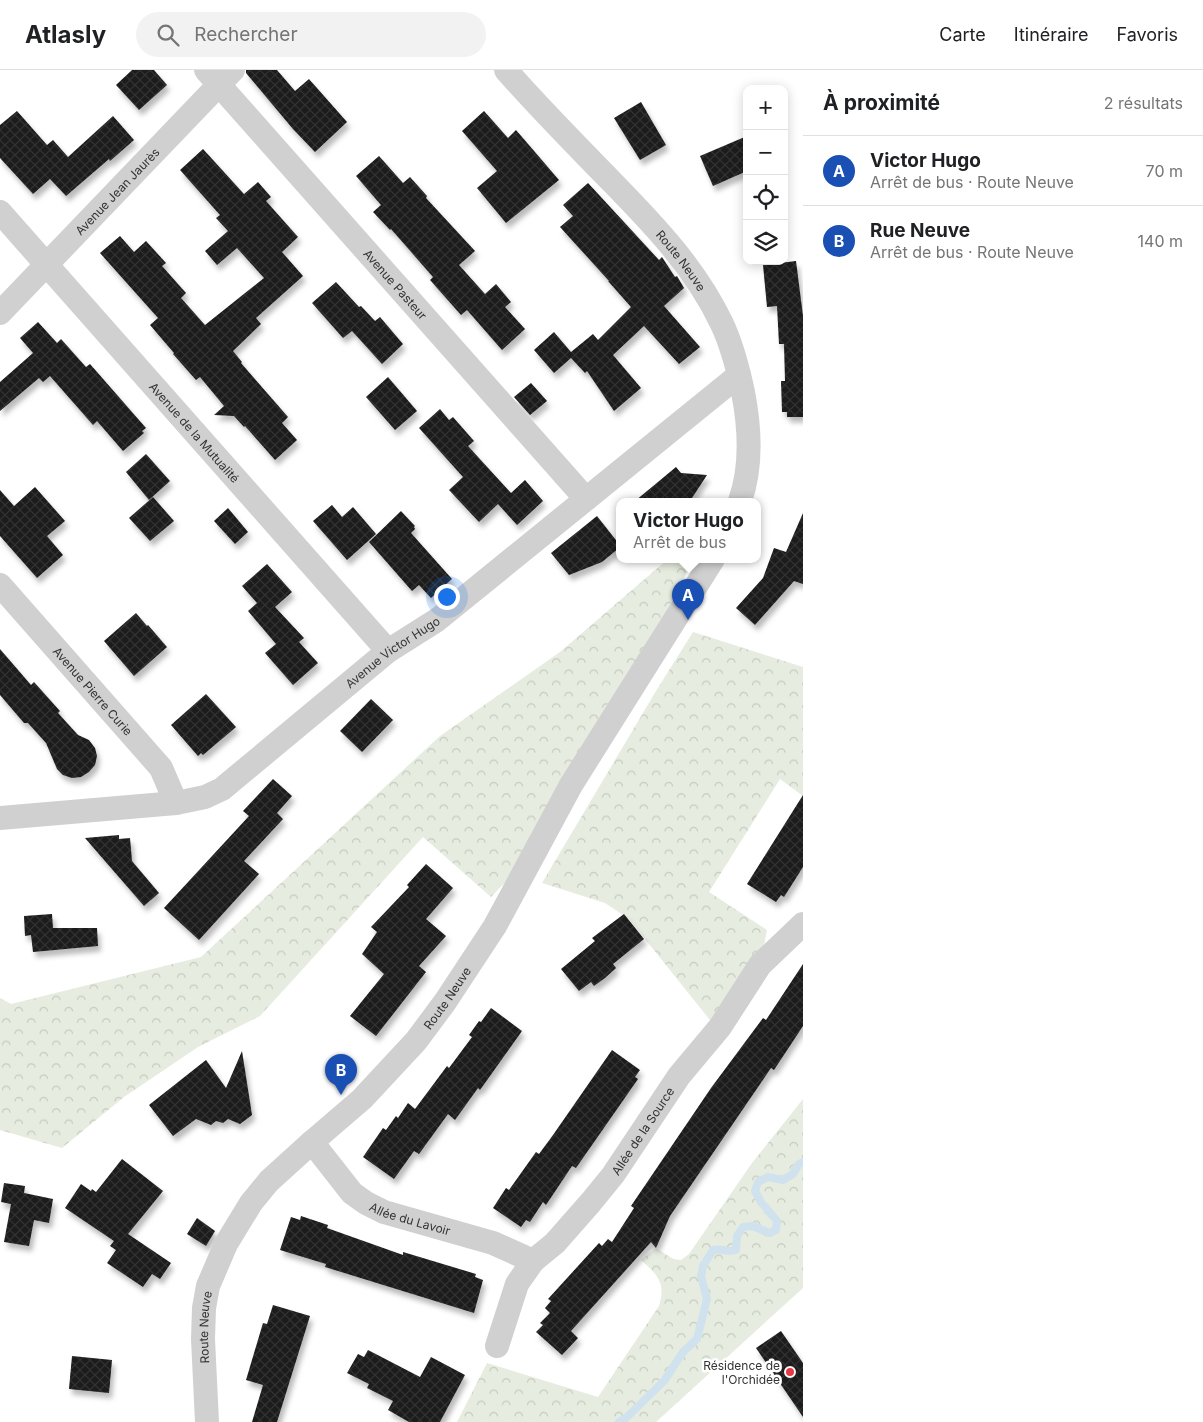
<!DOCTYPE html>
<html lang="fr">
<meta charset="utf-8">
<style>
body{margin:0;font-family:Inter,sans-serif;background:#f2f2f2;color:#202124}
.controls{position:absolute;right:15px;top:15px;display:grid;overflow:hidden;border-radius:10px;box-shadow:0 2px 12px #0003}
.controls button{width:45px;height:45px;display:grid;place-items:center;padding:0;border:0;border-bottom:1px solid #e0e0e0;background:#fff;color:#202124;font:25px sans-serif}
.you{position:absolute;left:446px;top:526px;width:18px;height:18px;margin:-12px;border:4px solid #fff;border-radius:50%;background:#1a73e8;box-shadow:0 0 0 8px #1a73e833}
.badge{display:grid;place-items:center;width:32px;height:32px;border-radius:50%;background:#e63946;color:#fff;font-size:16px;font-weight:700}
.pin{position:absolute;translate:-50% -41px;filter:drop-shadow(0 1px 2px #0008)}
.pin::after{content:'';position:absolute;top:26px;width:18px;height:15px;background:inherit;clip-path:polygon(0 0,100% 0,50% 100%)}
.popup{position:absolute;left:616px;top:428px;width:145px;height:65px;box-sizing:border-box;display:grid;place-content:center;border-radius:10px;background:#fff;filter:drop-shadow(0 1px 4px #0005);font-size:16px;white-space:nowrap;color:#757577}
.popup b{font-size:19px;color:#202124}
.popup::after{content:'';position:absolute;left:50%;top:100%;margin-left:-10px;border:10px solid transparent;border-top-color:#fff}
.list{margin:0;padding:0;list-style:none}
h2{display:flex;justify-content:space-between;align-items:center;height:65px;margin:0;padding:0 20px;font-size:21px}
h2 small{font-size:16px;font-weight:400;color:#757577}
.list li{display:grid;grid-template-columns:32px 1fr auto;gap:15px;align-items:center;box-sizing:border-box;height:70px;padding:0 20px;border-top:1px solid #e0e0e0}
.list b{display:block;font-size:19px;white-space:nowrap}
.list p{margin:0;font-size:16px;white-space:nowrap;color:#757577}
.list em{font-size:16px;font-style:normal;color:#757577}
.icon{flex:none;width:28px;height:28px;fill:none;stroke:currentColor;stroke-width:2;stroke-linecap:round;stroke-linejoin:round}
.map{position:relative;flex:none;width:803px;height:1352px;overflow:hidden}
header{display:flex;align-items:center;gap:30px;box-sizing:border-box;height:70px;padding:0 25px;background:#fff;border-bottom:1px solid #e0e0e0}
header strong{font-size:24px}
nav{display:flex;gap:28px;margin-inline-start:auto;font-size:18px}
.search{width:350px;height:45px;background:#f2f2f2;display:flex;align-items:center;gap:12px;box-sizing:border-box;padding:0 18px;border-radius:28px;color:#757577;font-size:19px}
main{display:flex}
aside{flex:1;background:#fff}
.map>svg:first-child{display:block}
.forest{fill:url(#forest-crowns)}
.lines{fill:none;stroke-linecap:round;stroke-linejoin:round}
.stream{stroke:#cfe2ee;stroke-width:8}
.building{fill:url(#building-cross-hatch);filter:url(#shadow)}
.minor{stroke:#d0d0d0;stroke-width:24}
.poi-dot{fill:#e63946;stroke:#fff;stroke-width:2}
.labels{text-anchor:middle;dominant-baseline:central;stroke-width:5;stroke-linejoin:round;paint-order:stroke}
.street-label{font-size:12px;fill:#333;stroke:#fff}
.poi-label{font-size:12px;fill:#333;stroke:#fff;text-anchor:end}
</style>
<header>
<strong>Atlasly</strong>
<div class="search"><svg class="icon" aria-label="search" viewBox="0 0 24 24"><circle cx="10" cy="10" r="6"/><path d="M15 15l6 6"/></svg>Rechercher</div>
<nav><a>Carte</a><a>Itinéraire</a><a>Favoris</a></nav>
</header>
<main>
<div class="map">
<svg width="803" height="1352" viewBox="0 0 803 1352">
<defs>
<pattern id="forest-crowns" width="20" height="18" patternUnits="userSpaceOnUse" patternTransform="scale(1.25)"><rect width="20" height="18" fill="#e6ecdf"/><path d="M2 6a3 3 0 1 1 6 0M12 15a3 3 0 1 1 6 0" fill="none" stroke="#c6cbc0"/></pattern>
<pattern id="building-cross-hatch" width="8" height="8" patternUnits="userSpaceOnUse" patternTransform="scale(1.25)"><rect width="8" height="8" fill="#1a1a1a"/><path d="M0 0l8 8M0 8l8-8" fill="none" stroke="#333"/></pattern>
<filter id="shadow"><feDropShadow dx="3" dy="5.5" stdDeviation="2.5" flood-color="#0004"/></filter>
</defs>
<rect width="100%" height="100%" fill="#fff"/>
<g class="forest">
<path d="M668 489H694L641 590 518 799 491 827 423 767 260 946 198 977 124 1027 62 1078 0 1060V928L11 934 201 887 440 666 560 582Z"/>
<path d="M693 562 803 597V726L780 709 709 822 767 860 760 895 720 957 710 950 629 849 605 833 542 813 656 621Z"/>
<path d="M803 1029V1218L656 1352H457L487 1293 598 1327 659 1236C666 1213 658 1205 641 1190L656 1178 673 1189 681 1190 689 1184 752 1093Z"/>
</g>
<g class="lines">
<path class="stream" d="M619 1352 626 1348 664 1311 683 1282 697 1269 707 1229 701 1206 703 1196 713 1180C723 1178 727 1183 736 1180L737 1166 743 1157 753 1156 769 1163 776 1160 777 1151 761 1132 755 1121 758 1112 768 1107 783 1110 793 1104 799 1094 803 1092"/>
</g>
<g class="building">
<path d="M132 0H154L167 15 139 40 116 15Z"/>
<path d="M246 0H277L295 21 309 9 347 52 315 82 293 59 246 3Z"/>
<path d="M641 32 666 75 640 90 614 48Z"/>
<path d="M17 41 47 75 53 70 68 87 113 46 134 70 110 91 109 89 66 126 50 109 33 124 0 88V55Z"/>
<path d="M484 41 508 68 516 60 559 110 506 153 477 118 497 101 462 61Z"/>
<path d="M747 66V101L713 116 700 86Z"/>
<path d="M203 79 244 124 258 112 271 127 266 131 298 167 282 182 303 206 256 248 261 254 233 281 242 292 241 293 288 347 282 353 297 370 275 390 245 356 244 357 234 346 214 345 224 336 200 307 196 310 173 284 174 283 150 255 158 248 100 183 120 166 134 182 146 171 166 193 162 196 186 223 181 228 205 255 264 208 237 178 217 195 205 181 228 161 216 148 220 145 180 100Z"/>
<path d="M379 86 403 113 410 107 427 126 426 128 475 181 459 195 485 224 496 214 511 232 505 237 525 259 502 280 467 240 461 245 430 210 433 207 391 159 390 160 373 142 381 135 356 106Z"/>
<path d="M588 113 659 190 662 187 675 207 677 206 684 218 664 236 700 277 679 294 644 256 613 285 641 318 614 341 587 301 585 303 571 288 554 303 534 280 554 262 571 282 593 264 598 270 631 237 608 211H609L560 157 573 146 563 135Z"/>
<path d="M796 191 803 246V347H787V342H782L781 311H785L784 274H779L777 236 767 237 763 195Z"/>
<path d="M336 212 359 237 361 236 375 251 380 247 403 274 382 294 352 261 343 268 312 233Z"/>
<path d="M38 252 57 273 61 269 86 297 90 294 146 358 142 361 144 363 123 381 97 351 93 355 50 306 43 312 39 308 0 341V312L33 283 20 268Z"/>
<path d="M388 307 417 341 395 360 366 327Z"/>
<path d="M531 313 547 331 530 345 514 327Z"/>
<path d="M440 339 449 350 453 347 474 371 468 376 511 423 525 410 543 431 517 455 498 434 479 452 449 420 463 407 419 358Z"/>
<path d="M146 384 170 411 149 430 126 402Z"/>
<path d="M676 397 681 403 707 405 692 428 688 431H635Z"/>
<path d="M35 417 65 451 47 466 63 485 37 508 0 466V420L14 436Z"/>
<path d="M153 427 174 451 150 471 129 448Z"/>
<path d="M332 435 342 447 353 437 376 464 347 490 313 451Z"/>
<path d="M228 438 248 462 235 474 214 451Z"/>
<path d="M401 441 415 456 414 457 415 459 411 463 452 509 431 528 419 515 412 521 369 472Z"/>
<path d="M803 443V514L794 511 755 555 736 538 763 508 774 478 786 482Z"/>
<path d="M597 446 619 474V478L602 492 569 505 551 483Z"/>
<path d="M267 494 292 522 275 537 304 568 299 572 318 593 293 615 265 583 276 574 248 541 257 533 242 516Z"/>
<path d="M136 543 147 556 148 555 167 577 134 606 104 571Z"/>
<path d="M0 579 31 615 34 612 60 641 58 643 78 665 89 670 95 678 97 686 95 695 89 702 81 707 72 708 63 705 57 699 46 673 28 653H24L0 625Z"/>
<path d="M206 624 236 657 203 685 201 683 198 686 171 655Z"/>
<path d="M371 629 393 650 362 682 340 661Z"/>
<path d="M273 709 292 726 277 743 283 749 244 791 259 804 199 870 164 838 249 746 243 741Z"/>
<path d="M803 725V797L784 827 781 825 776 832 747 814Z"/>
<path d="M119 765V769L130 768 132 791 159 823 144 836 85 768Z"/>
<path d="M426 794 453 818 426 849 446 866 419 896 426 902 376 966 350 946 384 904 362 884 377 862 371 857 409 817 407 815Z"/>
<path d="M52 844 53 858H97L98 876 33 882 31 865 25 866 24 846Z"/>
<path d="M624 844 644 869 613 894 616 898 605 908 594 916 591 912 579 921 561 899 595 871 592 868Z"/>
<path d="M803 894V956L774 1000 771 998 670 1146 656 1178 651 1172 571 1261 578 1268 562 1285 536 1262 543 1255 540 1253 550 1243 545 1238 551 1231 548 1229 599 1173 602 1176 608 1169 612 1172 634 1138 631 1136 711 1018 763 948 766 950Z"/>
<path d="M491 938 522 961 480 1020 478 1018 455 1050 448 1044 419 1084 414 1081 394 1109 363 1087 383 1058 386 1060 396 1046 398 1048 408 1033 415 1039 447 996 449 998 472 967 469 965 479 951 481 952Z"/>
<path d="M612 980 640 1000 635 1007 638 1009 576 1098 572 1096 546 1135 543 1132 530 1152 526 1150 521 1157 493 1138 506 1118 509 1120 536 1082 539 1084 553 1065Z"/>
<path d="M242 981 252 1045 240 1054 228 1049 223 1053 216 1051 211 1055 196 1049 173 1066 149 1035 206 990 226 1018Z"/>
<path d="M122 1089 163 1121 128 1164 171 1193 160 1209 152 1204 143 1217 107 1193 116 1180 110 1176 114 1171 65 1138 81 1114 91 1121 92 1119 96 1122Z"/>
<path d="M4 1113 25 1116 24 1123 53 1129 49 1153 34 1150 29 1176 4 1172 11 1134 1 1132Z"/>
<path d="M301 1146 328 1155 327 1158 403 1185V1182L476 1204 475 1207 483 1210 474 1243 325 1197 326 1194 280 1180 291 1147 300 1150Z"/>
<path d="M197 1148 215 1161 206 1176 187 1164Z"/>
<path d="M273 1235 310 1246 277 1352H252L263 1315 246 1310 263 1253 267 1254Z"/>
<path d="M781 1261 803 1293V1347L756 1278Z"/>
<path d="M368 1280 420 1307 431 1287 465 1305 440 1352H409L388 1340 393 1331 367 1318 369 1314 347 1303 358 1284 364 1287Z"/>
<path d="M72 1286 112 1290 109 1323 69 1319Z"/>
</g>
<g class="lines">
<g class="minor">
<path id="s1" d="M206 0 586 429"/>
<path id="s2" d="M506 0C540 39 577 76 613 113 655 156 696 199 722 254 732 275 738 299 743 322 750 358 752 397 740 431"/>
<path id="s3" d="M0 142 388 581"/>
<path id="s4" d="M0 243 233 0"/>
<path id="s5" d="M0 515 161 698 176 733"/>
<path id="s6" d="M0 748 176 733 205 727 222 719 388 581 437 550 739 305"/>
<path id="s7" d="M312 1072 352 1123 366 1133 384 1142 493 1173 533 1191"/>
<path id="s8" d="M497 1276 517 1214 533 1191 555 1173 591 1132 613 1105 679 1006 720 957 760 895 803 854"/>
<path id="s9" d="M207 1352 203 1269 204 1238 208 1216 226 1174 251 1133 269 1111 312 1072 362 1029 416 971 445 932 495 856 571 715 713 489"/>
</g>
</g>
<circle class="poi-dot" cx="790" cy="1302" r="5"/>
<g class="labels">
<g class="street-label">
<text stroke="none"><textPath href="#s4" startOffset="169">Avenue Jean Jaurès</textPath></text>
<text stroke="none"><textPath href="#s2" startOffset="259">Route Neuve</textPath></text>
<text stroke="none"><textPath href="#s1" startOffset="286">Avenue Pasteur</textPath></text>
<text stroke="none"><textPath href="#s3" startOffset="294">Avenue de la Mutualité</textPath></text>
<text stroke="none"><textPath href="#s6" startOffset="444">Avenue Victor Hugo</textPath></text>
<text stroke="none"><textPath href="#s5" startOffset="141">Avenue Pierre Curie</textPath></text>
<text stroke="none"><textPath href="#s9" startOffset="515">Route Neuve</textPath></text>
<text stroke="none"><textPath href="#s8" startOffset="264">Allée de la Source</textPath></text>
<text stroke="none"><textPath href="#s7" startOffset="129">Allée du Lavoir</textPath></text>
<text stroke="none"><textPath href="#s9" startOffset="95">Route Neuve</textPath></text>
</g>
<g class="poi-label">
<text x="780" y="1295">Résidence de<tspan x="780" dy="14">l'Orchidée</tspan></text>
</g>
</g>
</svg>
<div class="controls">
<button>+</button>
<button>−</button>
<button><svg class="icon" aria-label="locate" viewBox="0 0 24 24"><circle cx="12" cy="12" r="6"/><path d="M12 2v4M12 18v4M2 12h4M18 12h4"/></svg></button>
<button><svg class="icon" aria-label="layers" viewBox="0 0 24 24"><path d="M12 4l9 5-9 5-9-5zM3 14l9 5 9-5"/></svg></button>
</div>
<div class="you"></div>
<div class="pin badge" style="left:688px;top:550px;background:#1a4fb4">A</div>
<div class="popup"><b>Victor Hugo</b>Arrêt de bus</div>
<div class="pin badge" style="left:341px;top:1025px;background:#1a4fb4">B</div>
</div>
<aside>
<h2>À proximité<small>2 résultats</small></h2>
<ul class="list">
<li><span class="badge" style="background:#1a4fb4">A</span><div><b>Victor Hugo</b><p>Arrêt de bus · Route Neuve</p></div><em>70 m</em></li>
<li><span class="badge" style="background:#1a4fb4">B</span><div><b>Rue Neuve</b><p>Arrêt de bus · Route Neuve</p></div><em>140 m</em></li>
</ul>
</aside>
</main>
